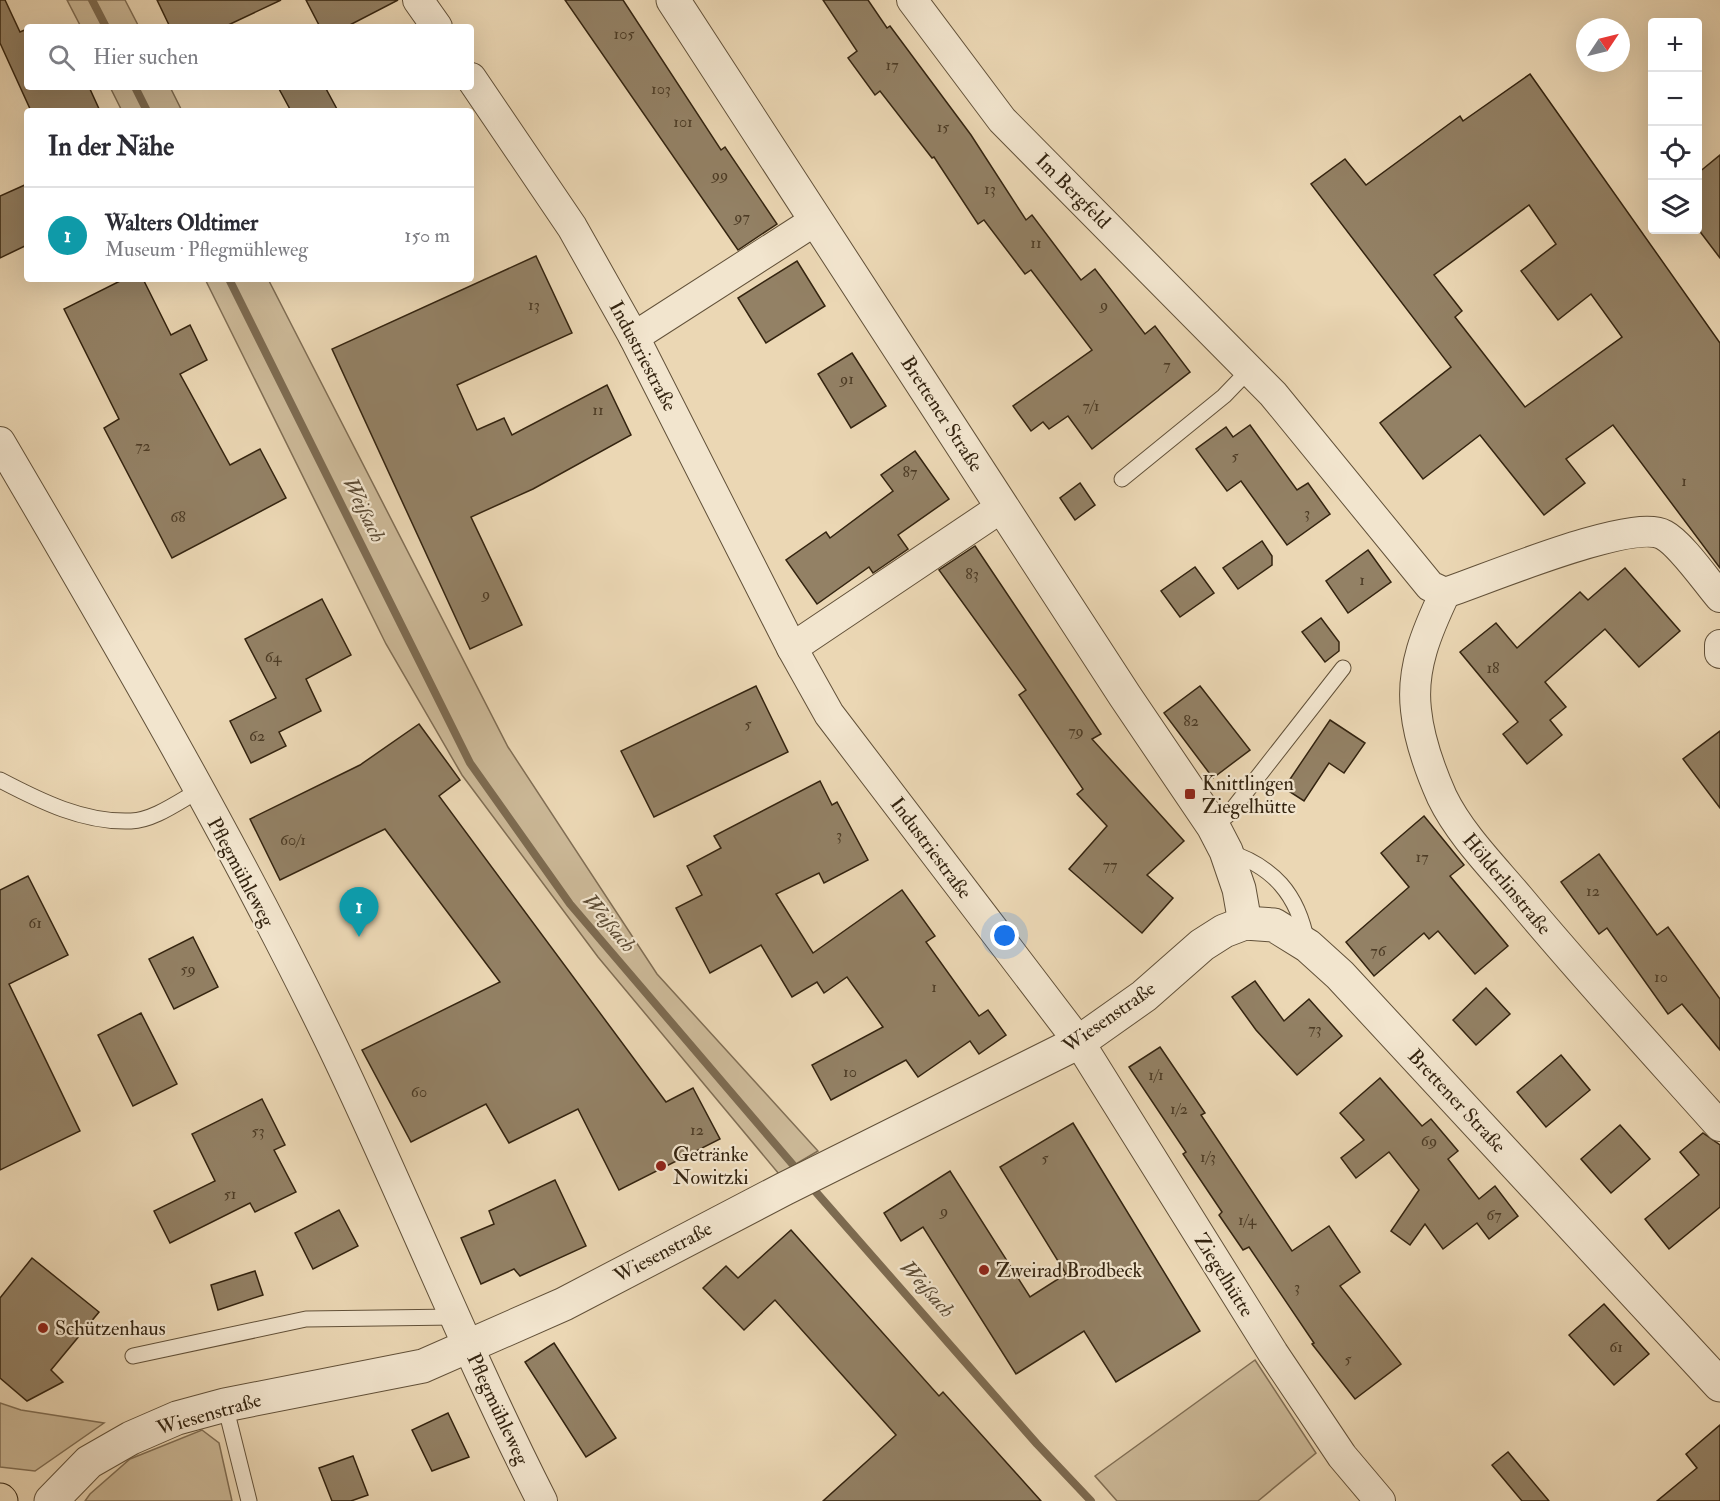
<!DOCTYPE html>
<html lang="de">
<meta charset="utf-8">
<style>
body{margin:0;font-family:"IM FELL Double Pica",serif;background:#f2f2f3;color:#2b2b33}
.controls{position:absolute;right:18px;top:18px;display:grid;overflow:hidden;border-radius:6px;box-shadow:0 6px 24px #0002}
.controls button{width:54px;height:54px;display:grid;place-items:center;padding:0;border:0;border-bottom:2px solid #e1e1e2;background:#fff;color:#2b2b33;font:30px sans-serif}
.compass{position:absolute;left:1576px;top:18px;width:54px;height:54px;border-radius:50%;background:#fff;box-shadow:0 6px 24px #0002;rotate:55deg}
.you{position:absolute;left:1005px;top:936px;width:21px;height:21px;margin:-15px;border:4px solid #fff;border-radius:50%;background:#1a73e8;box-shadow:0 0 0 9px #1a73e833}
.badge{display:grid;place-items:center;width:39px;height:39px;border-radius:50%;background:#b45309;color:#fff;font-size:20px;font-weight:700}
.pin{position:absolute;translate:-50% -50px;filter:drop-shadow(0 2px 3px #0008)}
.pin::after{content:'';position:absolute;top:32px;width:21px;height:18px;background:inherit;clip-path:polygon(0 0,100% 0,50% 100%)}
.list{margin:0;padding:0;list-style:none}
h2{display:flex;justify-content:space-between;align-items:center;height:78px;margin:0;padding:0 24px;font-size:26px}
h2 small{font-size:20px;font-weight:400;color:#7c7c81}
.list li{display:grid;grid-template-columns:39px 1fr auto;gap:18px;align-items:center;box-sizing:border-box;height:96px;padding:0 24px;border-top:2px solid #e1e1e2}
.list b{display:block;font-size:22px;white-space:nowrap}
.list p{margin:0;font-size:20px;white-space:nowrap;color:#7c7c81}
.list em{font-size:20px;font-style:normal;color:#7c7c81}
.icon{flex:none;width:33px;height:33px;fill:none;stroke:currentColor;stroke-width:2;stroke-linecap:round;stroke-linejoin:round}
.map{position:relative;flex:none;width:1720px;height:1501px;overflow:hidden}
.search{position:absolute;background:#fff;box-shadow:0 6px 24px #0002;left:24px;top:24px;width:450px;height:66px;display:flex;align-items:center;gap:15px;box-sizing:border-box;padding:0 21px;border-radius:6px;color:#7c7c81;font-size:22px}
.panel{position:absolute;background:#fff;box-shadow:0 6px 24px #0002;left:24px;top:108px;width:450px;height:174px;border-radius:6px}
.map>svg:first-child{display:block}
.green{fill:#ccb998;stroke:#806e54;stroke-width:1.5}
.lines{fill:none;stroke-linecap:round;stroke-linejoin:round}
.stream{stroke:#7d6b51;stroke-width:8}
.building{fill:#938165;stroke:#342410;stroke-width:1.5;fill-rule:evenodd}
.service-casing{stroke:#625139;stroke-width:17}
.minor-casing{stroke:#625139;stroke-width:32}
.tertiary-casing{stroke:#625139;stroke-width:35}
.primary-casing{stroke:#342410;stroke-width:35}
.service{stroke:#f2e5ce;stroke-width:15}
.minor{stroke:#f2e5ce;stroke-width:30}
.tertiary{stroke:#f2e5ce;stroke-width:33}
.primary{stroke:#ebd7b4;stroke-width:33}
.poi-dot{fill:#8f2418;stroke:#f2e5ce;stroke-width:2}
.labels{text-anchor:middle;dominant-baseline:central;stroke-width:4.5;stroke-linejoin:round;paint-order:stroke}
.number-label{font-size:16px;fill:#4c3b25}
.street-label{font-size:20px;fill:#342410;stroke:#f2e5ce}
.poi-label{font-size:20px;fill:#342410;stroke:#f2e5ce;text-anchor:start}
.water-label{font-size:21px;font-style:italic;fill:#5e4d36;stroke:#f2e5ce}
</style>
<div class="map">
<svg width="1720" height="1501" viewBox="0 0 1720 1501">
<rect width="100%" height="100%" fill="#ebd7b4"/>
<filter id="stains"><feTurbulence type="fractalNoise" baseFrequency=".00333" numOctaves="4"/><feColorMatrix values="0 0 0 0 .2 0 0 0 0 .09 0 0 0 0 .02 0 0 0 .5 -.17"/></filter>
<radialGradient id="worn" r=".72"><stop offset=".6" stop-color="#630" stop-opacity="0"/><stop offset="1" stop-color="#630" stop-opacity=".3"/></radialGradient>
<g class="green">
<path d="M67 0H125L139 27H81Z"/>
<path d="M110 87H170L182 111H122Z"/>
<path d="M205 279H268L508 747 657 974 818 1151 779 1174 598 957 462 775 386 644Z"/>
<path d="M1255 1360 1316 1453 1258 1501H1117L1095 1476Z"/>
<path d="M0 1403 21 1410 104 1423 35 1471 0 1467Z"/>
<path d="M202 1430 219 1443 232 1501H85L90 1494 130 1459Z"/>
</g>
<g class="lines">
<g class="stream">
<path d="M92 0 106 27"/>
<path d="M135 87 147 111"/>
<path d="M229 279 470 763 570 904 800 1173"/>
<path d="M808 1183 1037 1444 1091 1501"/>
</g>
</g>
<g class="building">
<path d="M0 0H5L20 32 27 29V87H89L100 111H31L0 43Z"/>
<path d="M157 0H281L224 27H170Z"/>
<path d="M306 0H398L346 27H320Z"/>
<path d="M565 0H623L721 150 725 147 777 224 738 250Z"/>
<path d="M823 0H868L887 28 890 26 971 135 1026 220 1032 215 1081 280 1095 269 1145 334 1155 326 1190 372 1092 449 1068 416 1049 429 1043 422 1031 431 1013 406 1092 350 1031 270 1025 274 984 220 978 224 934 157 932 158 880 91 875 95 848 58 857 51Z"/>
<path d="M1530 74 1720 343V568L1613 425 1566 459 1585 483 1544 515 1480 435 1423 479 1380 423 1451 367 1311 184 1345 159 1366 185 1460 116 1463 121ZM1529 205 1556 244 1521 271 1558 320 1591 294 1622 337 1525 407 1455 317 1462 311 1434 275Z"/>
<path d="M278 87H325L338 111H291Z"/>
<path d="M1720 155V258L1698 229V173Z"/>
<path d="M27 184V245L0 258V196Z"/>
<path d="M536 256 572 333 457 385 477 430 504 418 512 435 607 385 631 435 533 489 471 517 522 625 470 649 332 349Z"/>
<path d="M797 261 825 306 766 343 738 298Z"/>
<path d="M124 279H143L171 335 190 325 207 360 180 374 230 465 260 449 286 498 172 558 104 428 119 419 64 309Z"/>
<path d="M852 353 886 406 851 428 818 374Z"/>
<path d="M1250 425 1297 490 1308 483 1330 514 1287 545 1241 481 1227 491 1196 449 1226 427 1233 437Z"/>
<path d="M915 451 949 499 898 535 908 549 873 573 869 567 817 604 786 560 826 532 830 538 893 491 881 475Z"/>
<path d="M1080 483 1095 505 1075 520 1060 498Z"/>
<path d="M1262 541 1272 556V565L1238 589 1223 568Z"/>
<path d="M975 546 1101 734 1092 739 1184 841 1147 875 1173 898 1142 933 1069 869 1107 826 1077 794 1083 789 1019 695 1026 690 939 570Z"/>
<path d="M1368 550 1391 582 1348 613 1326 581Z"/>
<path d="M1195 567 1214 593 1180 617 1161 591Z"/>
<path d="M1625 568 1680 631 1639 667 1605 629 1545 682 1566 707 1550 720 1562 735 1527 764 1503 734 1518 722 1460 652 1496 623 1517 648 1580 592 1588 600Z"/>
<path d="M322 599 351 655 306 679 321 711 279 732 286 746 251 763 230 721 276 698 245 639Z"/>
<path d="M1321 618 1339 642V651L1325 662 1302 632Z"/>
<path d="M756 686 788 752 654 817 621 751Z"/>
<path d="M1200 686 1250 750 1213 778 1164 713Z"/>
<path d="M1330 720 1365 743 1344 773 1329 763 1304 801 1284 788Z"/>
<path d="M419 724 460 780 439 796 666 1102 693 1088 720 1139 619 1190 578 1109 509 1143 486 1104 411 1142 362 1050 500 982 385 829 280 880 250 819 360 765Z"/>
<path d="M1720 731V808L1683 759Z"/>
<path d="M820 781 832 805 837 802 868 860 824 883 819 873 776 894 813 953 902 890 935 936 926 942 979 1016 988 1010 1006 1035 979 1054 970 1041 918 1077 906 1060 831 1100 812 1065 883 1027 847 977 824 993 817 982 792 997 761 945 710 973 676 908 702 895 687 866 721 848 714 836Z"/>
<path d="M1424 816 1464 865 1450 876 1508 946 1475 974 1438 931 1429 939 1424 933 1374 976 1346 942 1409 887 1381 853Z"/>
<path d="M1599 854 1657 935 1668 927 1720 999V1050L1682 1004 1668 1014 1607 928 1599 934 1561 882Z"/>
<path d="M28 876 68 955 9 984 80 1131 0 1170V890Z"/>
<path d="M193 937 218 987 174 1009 149 959Z"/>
<path d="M1255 981 1284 1021 1309 999 1342 1036 1297 1075 1256 1030 1232 997Z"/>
<path d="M1486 988 1510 1014 1476 1045 1453 1020Z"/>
<path d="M141 1013 177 1084 133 1106 98 1035Z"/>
<path d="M1160 1047 1205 1113 1201 1115 1292 1251 1329 1226 1360 1272 1340 1286 1401 1364 1355 1399 1312 1344 1314 1343 1249 1247 1243 1250 1219 1215 1222 1212 1183 1154 1186 1152 1129 1067Z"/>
<path d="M1561 1055 1590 1090 1546 1127 1517 1092Z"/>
<path d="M1380 1078 1422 1126 1431 1119 1458 1151 1448 1159 1479 1199 1495 1186 1518 1216 1489 1239 1477 1223 1443 1249 1425 1224 1410 1245 1391 1231 1419 1190 1389 1152 1356 1178 1341 1158 1364 1140 1340 1113Z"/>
<path d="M262 1099 285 1145 274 1150 296 1192 255 1212 250 1203 170 1243 154 1211 215 1181 192 1134Z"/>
<path d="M1073 1123 1200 1331 1116 1382 1084 1331 1016 1374 923 1227 901 1241 884 1213 950 1171 1030 1297 1066 1274 1000 1167Z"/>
<path d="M1620 1125 1650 1159 1611 1193 1581 1159Z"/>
<path d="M1703 1133 1720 1145V1207L1669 1249 1645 1219 1699 1175 1680 1152Z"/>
<path d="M555 1180 586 1246 520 1276 514 1269 481 1284 461 1238 494 1224 489 1211Z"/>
<path d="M339 1210 358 1246 313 1269 295 1233Z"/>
<path d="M791 1230 939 1396 943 1392 1041 1501H823L896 1435 775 1300 744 1330 703 1288 726 1266 738 1278Z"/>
<path d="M32 1258 99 1312 51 1370 63 1382 27 1401 0 1378V1298Z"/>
<path d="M255 1271 263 1295 218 1310 211 1285Z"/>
<path d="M1604 1304 1649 1354 1614 1385 1569 1335Z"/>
<path d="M554 1343 616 1438 586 1457 525 1362Z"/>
<path d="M448 1413 469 1457 432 1471 412 1430Z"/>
<path d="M1720 1425V1501H1657L1697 1468 1686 1454Z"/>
<path d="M1508 1452 1549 1501H1522L1492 1465Z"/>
<path d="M353 1456 368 1495 351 1501H332L319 1468Z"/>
</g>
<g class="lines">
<g class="service-casing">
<g id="service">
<path d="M1122 479 1224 396 1250 369"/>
<path d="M0 780C40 801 84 823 131 821 154 820 178 802 198 791"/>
<path d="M1213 826 1228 815 1343 668"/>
<path d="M1226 851C1273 866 1298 894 1307 943"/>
<path d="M133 1356 306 1319 455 1317"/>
<path d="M225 1405 249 1501"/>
</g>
</g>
<g class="minor-casing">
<g id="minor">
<path d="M418 0 437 27"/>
<path d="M912 0 1002 120 1273 394 1430 586 1445 593"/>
<path d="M471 78 572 227 634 337 792 648 829 714 1079 1042 1273 1353 1342 1456 1380 1501"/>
<path d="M634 337 816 220"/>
<path d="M0 442C115 638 230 835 329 1039 403 1192 465 1350 542 1501"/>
<path d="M1445 593C1427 631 1411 668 1416 710 1419 740 1430 770 1442 797 1460 834 1492 866 1519 898 1584 976 1652 1050 1720 1126"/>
<path d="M1445 593C1485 580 1632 517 1664 535 1681 544 1707 582 1720 597"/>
<path d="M1720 645V653"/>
<path d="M792 648 1002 507"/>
</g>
</g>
<g class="tertiary-casing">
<g id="tertiary">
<path d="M673 0 1125 696 1213 826 1226 851 1239 889 1245 923"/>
<path d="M51 1501 89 1462 131 1438 177 1418 225 1405 423 1366 564 1304 784 1189 1079 1042 1144 996 1202 945 1224 931 1245 923 1274 925 1308 946 1340 975 1720 1385"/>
</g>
</g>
<g class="primary-casing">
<path id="primary" d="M0 1500 1 1501"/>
</g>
<use href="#service" class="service"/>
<use href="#minor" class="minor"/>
<use href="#tertiary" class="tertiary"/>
<use href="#primary" class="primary"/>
</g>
<g class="poi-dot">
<rect x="1184" y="788" width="12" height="12" rx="3"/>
<circle cx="661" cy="1166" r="6"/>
<circle cx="984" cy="1270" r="6"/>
<circle cx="43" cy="1328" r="6"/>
</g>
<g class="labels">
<g class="number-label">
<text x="624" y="34">105</text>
<text x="892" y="65">17</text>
<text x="661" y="89">103</text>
<text x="683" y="122">101</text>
<text x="943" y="127">15</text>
<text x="720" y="175">99</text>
<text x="990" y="189">13</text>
<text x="742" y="217">97</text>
<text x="1036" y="243">11</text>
<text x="534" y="305">13</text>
<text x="1104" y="305">9</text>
<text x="1167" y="365">7</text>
<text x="847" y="379">91</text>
<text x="1091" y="406">7/1</text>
<text x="598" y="410">11</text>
<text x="143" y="446">72</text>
<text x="1235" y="456">5</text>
<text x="910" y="472">87</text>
<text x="1684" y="481">1</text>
<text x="1307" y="513">3</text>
<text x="178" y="517">68</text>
<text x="972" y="574">83</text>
<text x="1362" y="580">1</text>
<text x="486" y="594">9</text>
<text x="273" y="657">64</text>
<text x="1493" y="668">18</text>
<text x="1191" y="721">82</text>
<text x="748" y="724">5</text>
<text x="1076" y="731">79</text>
<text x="257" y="736">62</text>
<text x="839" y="835">3</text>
<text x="293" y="840">60/1</text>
<text x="1422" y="857">17</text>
<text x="1110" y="865">77</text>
<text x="1593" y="891">12</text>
<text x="35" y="923">61</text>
<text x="1378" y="951">76</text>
<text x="188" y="969">59</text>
<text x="1661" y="977">10</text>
<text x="934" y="987">1</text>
<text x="1315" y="1029">73</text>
<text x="850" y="1072">10</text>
<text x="1156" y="1075">1/1</text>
<text x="419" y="1092">60</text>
<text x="1179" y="1109">1/2</text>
<text x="697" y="1130">12</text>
<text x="258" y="1131">53</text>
<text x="1429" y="1141">69</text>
<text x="1208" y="1157">1/3</text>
<text x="1045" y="1158">5</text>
<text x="230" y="1194">51</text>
<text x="944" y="1211">9</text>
<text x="1494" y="1215">67</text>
<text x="1247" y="1220">1/4</text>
<text x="1297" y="1287">3</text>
<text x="1616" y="1347">61</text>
<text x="1348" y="1359">5</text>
</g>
<g class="street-label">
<text transform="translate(1073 191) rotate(45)">Im Bergfeld</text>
<text transform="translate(643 356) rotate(62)">Industriestraße</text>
<text transform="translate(942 414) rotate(57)">Brettener Straße</text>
<text transform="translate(931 848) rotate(53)">Industriestraße</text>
<text transform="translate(241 872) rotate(62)">Pflegmühleweg</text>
<text transform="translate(1507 884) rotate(50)">Hölderlinstraße</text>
<text transform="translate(1109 1017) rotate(-35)">Wiesenstraße</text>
<text transform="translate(1457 1101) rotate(47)">Brettener Straße</text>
<text transform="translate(663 1252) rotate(-28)">Wiesenstraße</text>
<text transform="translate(1224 1275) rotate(58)">Ziegelhütte</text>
<text transform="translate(498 1409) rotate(65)">Pflegmühleweg</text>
<text transform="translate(209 1414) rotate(-16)">Wiesenstraße</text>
</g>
<g class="poi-label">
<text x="1202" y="783">Knittlingen<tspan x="1202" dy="23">Ziegelhütte</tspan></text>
<text x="673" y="1154">Getränke<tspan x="673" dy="23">Nowitzki</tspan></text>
<text x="996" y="1270">Zweirad Brodbeck</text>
<text x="55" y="1328">Schützenhaus</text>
</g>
<g class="water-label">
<text transform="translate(364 510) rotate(64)">Weißach</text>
<text transform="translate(609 923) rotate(50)">Weißach</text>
<text transform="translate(927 1289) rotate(48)">Weißach</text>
</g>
</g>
<rect width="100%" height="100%" filter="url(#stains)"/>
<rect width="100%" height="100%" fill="url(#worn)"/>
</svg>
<div class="controls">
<button>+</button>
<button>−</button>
<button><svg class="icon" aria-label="locate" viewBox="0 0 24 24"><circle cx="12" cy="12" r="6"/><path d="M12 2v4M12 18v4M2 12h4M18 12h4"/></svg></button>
<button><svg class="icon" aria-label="layers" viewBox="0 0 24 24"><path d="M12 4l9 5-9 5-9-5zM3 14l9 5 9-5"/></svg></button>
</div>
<svg class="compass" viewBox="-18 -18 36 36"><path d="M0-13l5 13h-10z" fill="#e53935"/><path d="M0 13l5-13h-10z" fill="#7c7c81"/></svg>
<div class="you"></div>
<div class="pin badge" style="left:359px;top:937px;background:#0f9aa8">1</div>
<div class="search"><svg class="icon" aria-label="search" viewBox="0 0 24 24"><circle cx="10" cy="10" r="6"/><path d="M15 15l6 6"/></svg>Hier suchen</div>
<section class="panel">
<h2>In der Nähe<small></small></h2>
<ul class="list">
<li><span class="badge" style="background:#0f9aa8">1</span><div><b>Walters Oldtimer</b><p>Museum · Pflegmühleweg</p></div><em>150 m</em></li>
</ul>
</section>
</div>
